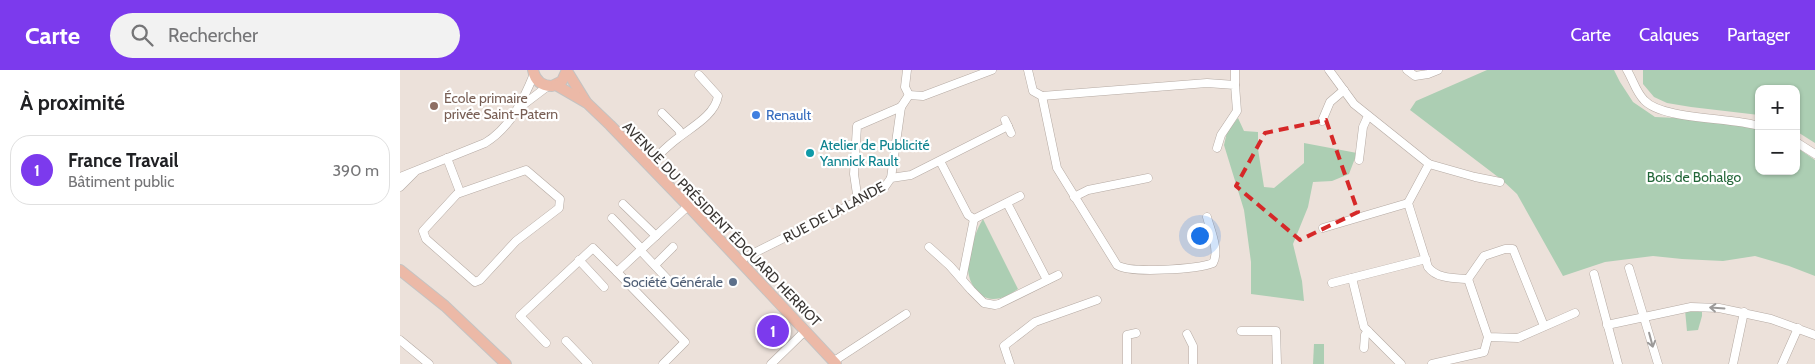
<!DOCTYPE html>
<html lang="fr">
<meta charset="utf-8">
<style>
body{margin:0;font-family:Cabin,sans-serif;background:#f2f2f2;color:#202124}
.controls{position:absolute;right:15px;top:15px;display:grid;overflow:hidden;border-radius:10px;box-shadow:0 1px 4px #0004}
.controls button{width:45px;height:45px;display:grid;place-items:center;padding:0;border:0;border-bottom:1px solid #e0e0e0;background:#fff;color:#202124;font:25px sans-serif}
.you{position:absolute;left:799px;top:165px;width:18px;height:18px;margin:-12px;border:4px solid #fff;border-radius:50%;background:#1a73e8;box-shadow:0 0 0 8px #1a73e833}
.badge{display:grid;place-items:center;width:32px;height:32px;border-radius:50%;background:#7c3aed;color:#fff;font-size:16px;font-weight:700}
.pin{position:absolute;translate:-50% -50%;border:2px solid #fff;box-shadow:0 1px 5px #0006}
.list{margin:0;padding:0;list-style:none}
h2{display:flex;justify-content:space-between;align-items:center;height:65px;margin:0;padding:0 20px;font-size:21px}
h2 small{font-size:16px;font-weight:400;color:#757577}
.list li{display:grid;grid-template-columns:32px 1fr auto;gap:15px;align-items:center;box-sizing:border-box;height:70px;margin:0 10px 10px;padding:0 10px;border:1px solid #e0e0e0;border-radius:20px}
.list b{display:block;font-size:19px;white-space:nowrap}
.list p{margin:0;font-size:16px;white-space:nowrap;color:#757577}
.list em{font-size:16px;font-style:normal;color:#757577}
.icon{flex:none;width:28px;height:28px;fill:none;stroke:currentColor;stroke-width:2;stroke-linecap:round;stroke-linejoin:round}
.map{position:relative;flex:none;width:1415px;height:294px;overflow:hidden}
header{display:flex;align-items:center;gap:30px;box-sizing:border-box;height:70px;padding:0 25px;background:#7c3aed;color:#fff}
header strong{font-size:24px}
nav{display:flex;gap:28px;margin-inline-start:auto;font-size:18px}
.search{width:350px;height:45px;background:#f2f2f2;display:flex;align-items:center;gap:12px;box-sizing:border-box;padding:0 18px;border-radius:28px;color:#757577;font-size:19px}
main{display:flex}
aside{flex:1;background:#fff}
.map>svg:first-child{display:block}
.green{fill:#acceb3}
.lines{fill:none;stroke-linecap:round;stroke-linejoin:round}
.minor-casing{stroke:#b5aaa3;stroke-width:9}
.major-casing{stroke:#c4c3c2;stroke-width:12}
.minor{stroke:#fff;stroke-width:8}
.major{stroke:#ecb9a7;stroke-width:10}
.oneway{stroke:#9c9a99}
.marked{fill:none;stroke:#d62828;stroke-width:4;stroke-dasharray:10 6;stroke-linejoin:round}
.education-dot{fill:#8d6e63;stroke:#fff;stroke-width:2}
.shop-dot{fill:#3f7fe0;stroke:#fff;stroke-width:2}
.culture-dot{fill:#0f9aa8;stroke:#fff;stroke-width:2}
.service-dot{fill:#5c6f8a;stroke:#fff;stroke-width:2}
.labels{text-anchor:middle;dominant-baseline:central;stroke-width:4.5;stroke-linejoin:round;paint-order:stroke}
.education-label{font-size:14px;fill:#785e54;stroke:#fff;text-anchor:start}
.shop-label{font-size:14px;fill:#366cbe;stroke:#fff;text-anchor:start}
.culture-label{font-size:14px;fill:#0d838f;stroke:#fff;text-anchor:start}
.park-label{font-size:14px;fill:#226638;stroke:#fff}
.street-label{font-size:14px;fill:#3a3633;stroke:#fff}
.service-label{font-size:14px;fill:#4e5e75;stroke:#fff;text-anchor:end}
</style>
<header>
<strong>Carte</strong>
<div class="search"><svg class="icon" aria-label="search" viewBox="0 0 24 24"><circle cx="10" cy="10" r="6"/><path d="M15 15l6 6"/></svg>Rechercher</div>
<nav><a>Carte</a><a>Calques</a><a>Partager</a></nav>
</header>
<main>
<aside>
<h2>À proximité<small></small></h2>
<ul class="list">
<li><span class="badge">1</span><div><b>France Travail</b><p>Bâtiment public</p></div><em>390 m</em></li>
</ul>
</aside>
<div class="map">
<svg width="1415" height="294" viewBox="0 0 1415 294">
<rect width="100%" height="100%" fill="#ece1da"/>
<g class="green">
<path d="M1087 0H1214L1220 12 1233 32 1255 47 1321 50 1359 58V101H1396V77L1415 90V206L1389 196 1355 186 1323 191 1282 189 1253 186 1205 192 1163 206 1117 124 1102 110 1010 40 1016 31Z"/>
<path d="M1243 0H1415V73L1396 61V19H1359V45L1291 37 1267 33 1254 27 1243 14Z"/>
<path d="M838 48 844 61 858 62V79L864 117 874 118 904 93V73L957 83 949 104 932 111 913 112 908 137 893 174 902 211 904 231 851 224V192L844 140 824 75 827 62Z"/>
<path d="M583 149 618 219C611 224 602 229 593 229 578 229 568 212 568 198 569 183 575 161 583 149Z"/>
<path d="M1285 240H1302V246L1298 260 1287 261Z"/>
<path d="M914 274H924V294H913Z"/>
</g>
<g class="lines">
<g class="minor-casing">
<g id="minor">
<path d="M507 0 505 17 509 25"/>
<path d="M628 0 633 21 642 26 657 98 717 195C730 204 798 199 813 193 820 181 810 159 807 147"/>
<path d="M835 0V15"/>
<path d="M929 0 954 34 1029 94 1075 107 1100 112"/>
<path d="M1007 0 1015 6 1028 4 1038 0"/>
<path d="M1227 0C1233 10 1236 22 1244 30 1262 50 1330 47 1359 56"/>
<path d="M509 25 523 26 592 0"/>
<path d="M642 26 807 13 835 15 837 41 821 65 817 78"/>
<path d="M119 38 148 16"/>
<path d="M262 43 279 60 281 65"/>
<path d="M605 50 611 63"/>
<path d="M922 51 930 32 944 20"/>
<path d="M1396 72 1415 84"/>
<path d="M47 88 60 122"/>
<path d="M959 90 963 57 968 46"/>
<path d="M540 91 568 145 574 149"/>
<path d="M1029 94 1008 133 1028 197C1037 209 1054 208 1068 209L1088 267 1118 268 1175 243"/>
<path d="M248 95C258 86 267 76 278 68 292 57 315 45 318 26L299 5"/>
<path d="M126 100 160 129 159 138 116 171 80 210 75 212 26 169 23 161 57 124Z"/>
<path d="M0 107 85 73C110 58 123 31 134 4"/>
<path d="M491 108 501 37 509 25"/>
<path d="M0 117 14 103"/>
<path d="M674 127 688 120 748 108"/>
<path d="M458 131 454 104 457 56 501 37"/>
<path d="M607 133 647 210"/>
<path d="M223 134 256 166"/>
<path d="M212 148 242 179"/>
<path d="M574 149 620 126"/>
<path d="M923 158 1008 133"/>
<path d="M529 177 550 196 571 220 584 233 595 235 599 234 658 205"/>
<path d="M240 180 272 214"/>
<path d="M179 190 204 217"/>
<path d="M340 190 484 118 491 108 511 105 608 56"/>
<path d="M255 195 273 177"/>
<path d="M1229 198 1258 294"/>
<path d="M1194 204 1218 294"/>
<path d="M952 208 964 257 1001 294"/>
<path d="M562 209 574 149"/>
<path d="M1068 209 1084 186 1105 179H1113L1144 256"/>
<path d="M932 213 1026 189"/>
<path d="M1207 255 1291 237 1319 238 1371 249 1415 265"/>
<path d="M841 261H876L877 294"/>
<path d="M787 264 793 276V294"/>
<path d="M0 270 29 294"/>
<path d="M166 271 188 294"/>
<path d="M146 273 120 246 193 178 217 202"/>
<path d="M964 278 965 265 968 261"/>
<path d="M434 291 506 244"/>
<path d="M263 294 285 272 217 202 288 136"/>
<path d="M371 294 405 261"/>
<path d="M610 294 604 276 635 252 697 230"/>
<path d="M727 294V265L736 263"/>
<path d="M1032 294 1084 282 1088 267"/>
<path d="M1333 294 1344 242"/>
<path d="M1382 294 1398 258"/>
</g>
</g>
<g class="major-casing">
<g id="major">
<path d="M133 0C135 10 141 16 152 16L162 11 167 0"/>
<path d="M167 1 186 32"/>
<path d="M156 15 187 33 210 55 293 141 436 294"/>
<path d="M0 200 45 236 106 294"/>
</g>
</g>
<use href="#minor" class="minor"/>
<use href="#major" class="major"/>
</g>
<defs><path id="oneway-shaft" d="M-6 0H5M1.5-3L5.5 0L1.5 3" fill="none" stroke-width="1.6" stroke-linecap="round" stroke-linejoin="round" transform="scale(1.25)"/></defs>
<g class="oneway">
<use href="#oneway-shaft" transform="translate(1317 238) rotate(-176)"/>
<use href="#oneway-shaft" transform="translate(1251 270) rotate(75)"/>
</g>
<path class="marked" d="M926 50 958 142 900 170 836 116 865 63Z"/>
<circle class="education-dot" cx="34" cy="36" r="5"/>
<circle class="shop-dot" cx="356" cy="45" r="5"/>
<circle class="culture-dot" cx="410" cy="83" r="5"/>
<circle class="service-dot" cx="333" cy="212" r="5"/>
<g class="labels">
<g class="education-label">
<text x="44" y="28">École primaire<tspan x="44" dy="16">privée Saint-Patern</tspan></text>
</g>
<g class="shop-label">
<text x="366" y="45">Renault</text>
</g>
<g class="culture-label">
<text x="420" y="75">Atelier de Publicité<tspan x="420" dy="16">Yannick Rault</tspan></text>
</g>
<g class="park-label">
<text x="1294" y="107">Bois de Bohalgo</text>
</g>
<g class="street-label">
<text transform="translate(434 142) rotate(-28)">RUE DE LA LANDE</text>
<text transform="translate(322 154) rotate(46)">AVENUE DU PRÉSIDENT ÉDOUARD HERRIOT</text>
</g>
<g class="service-label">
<text x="323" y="212">Société Générale</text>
</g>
</g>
</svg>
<div class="controls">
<button>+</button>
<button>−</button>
</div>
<div class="you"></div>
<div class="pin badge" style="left:373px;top:261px">1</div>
</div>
</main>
